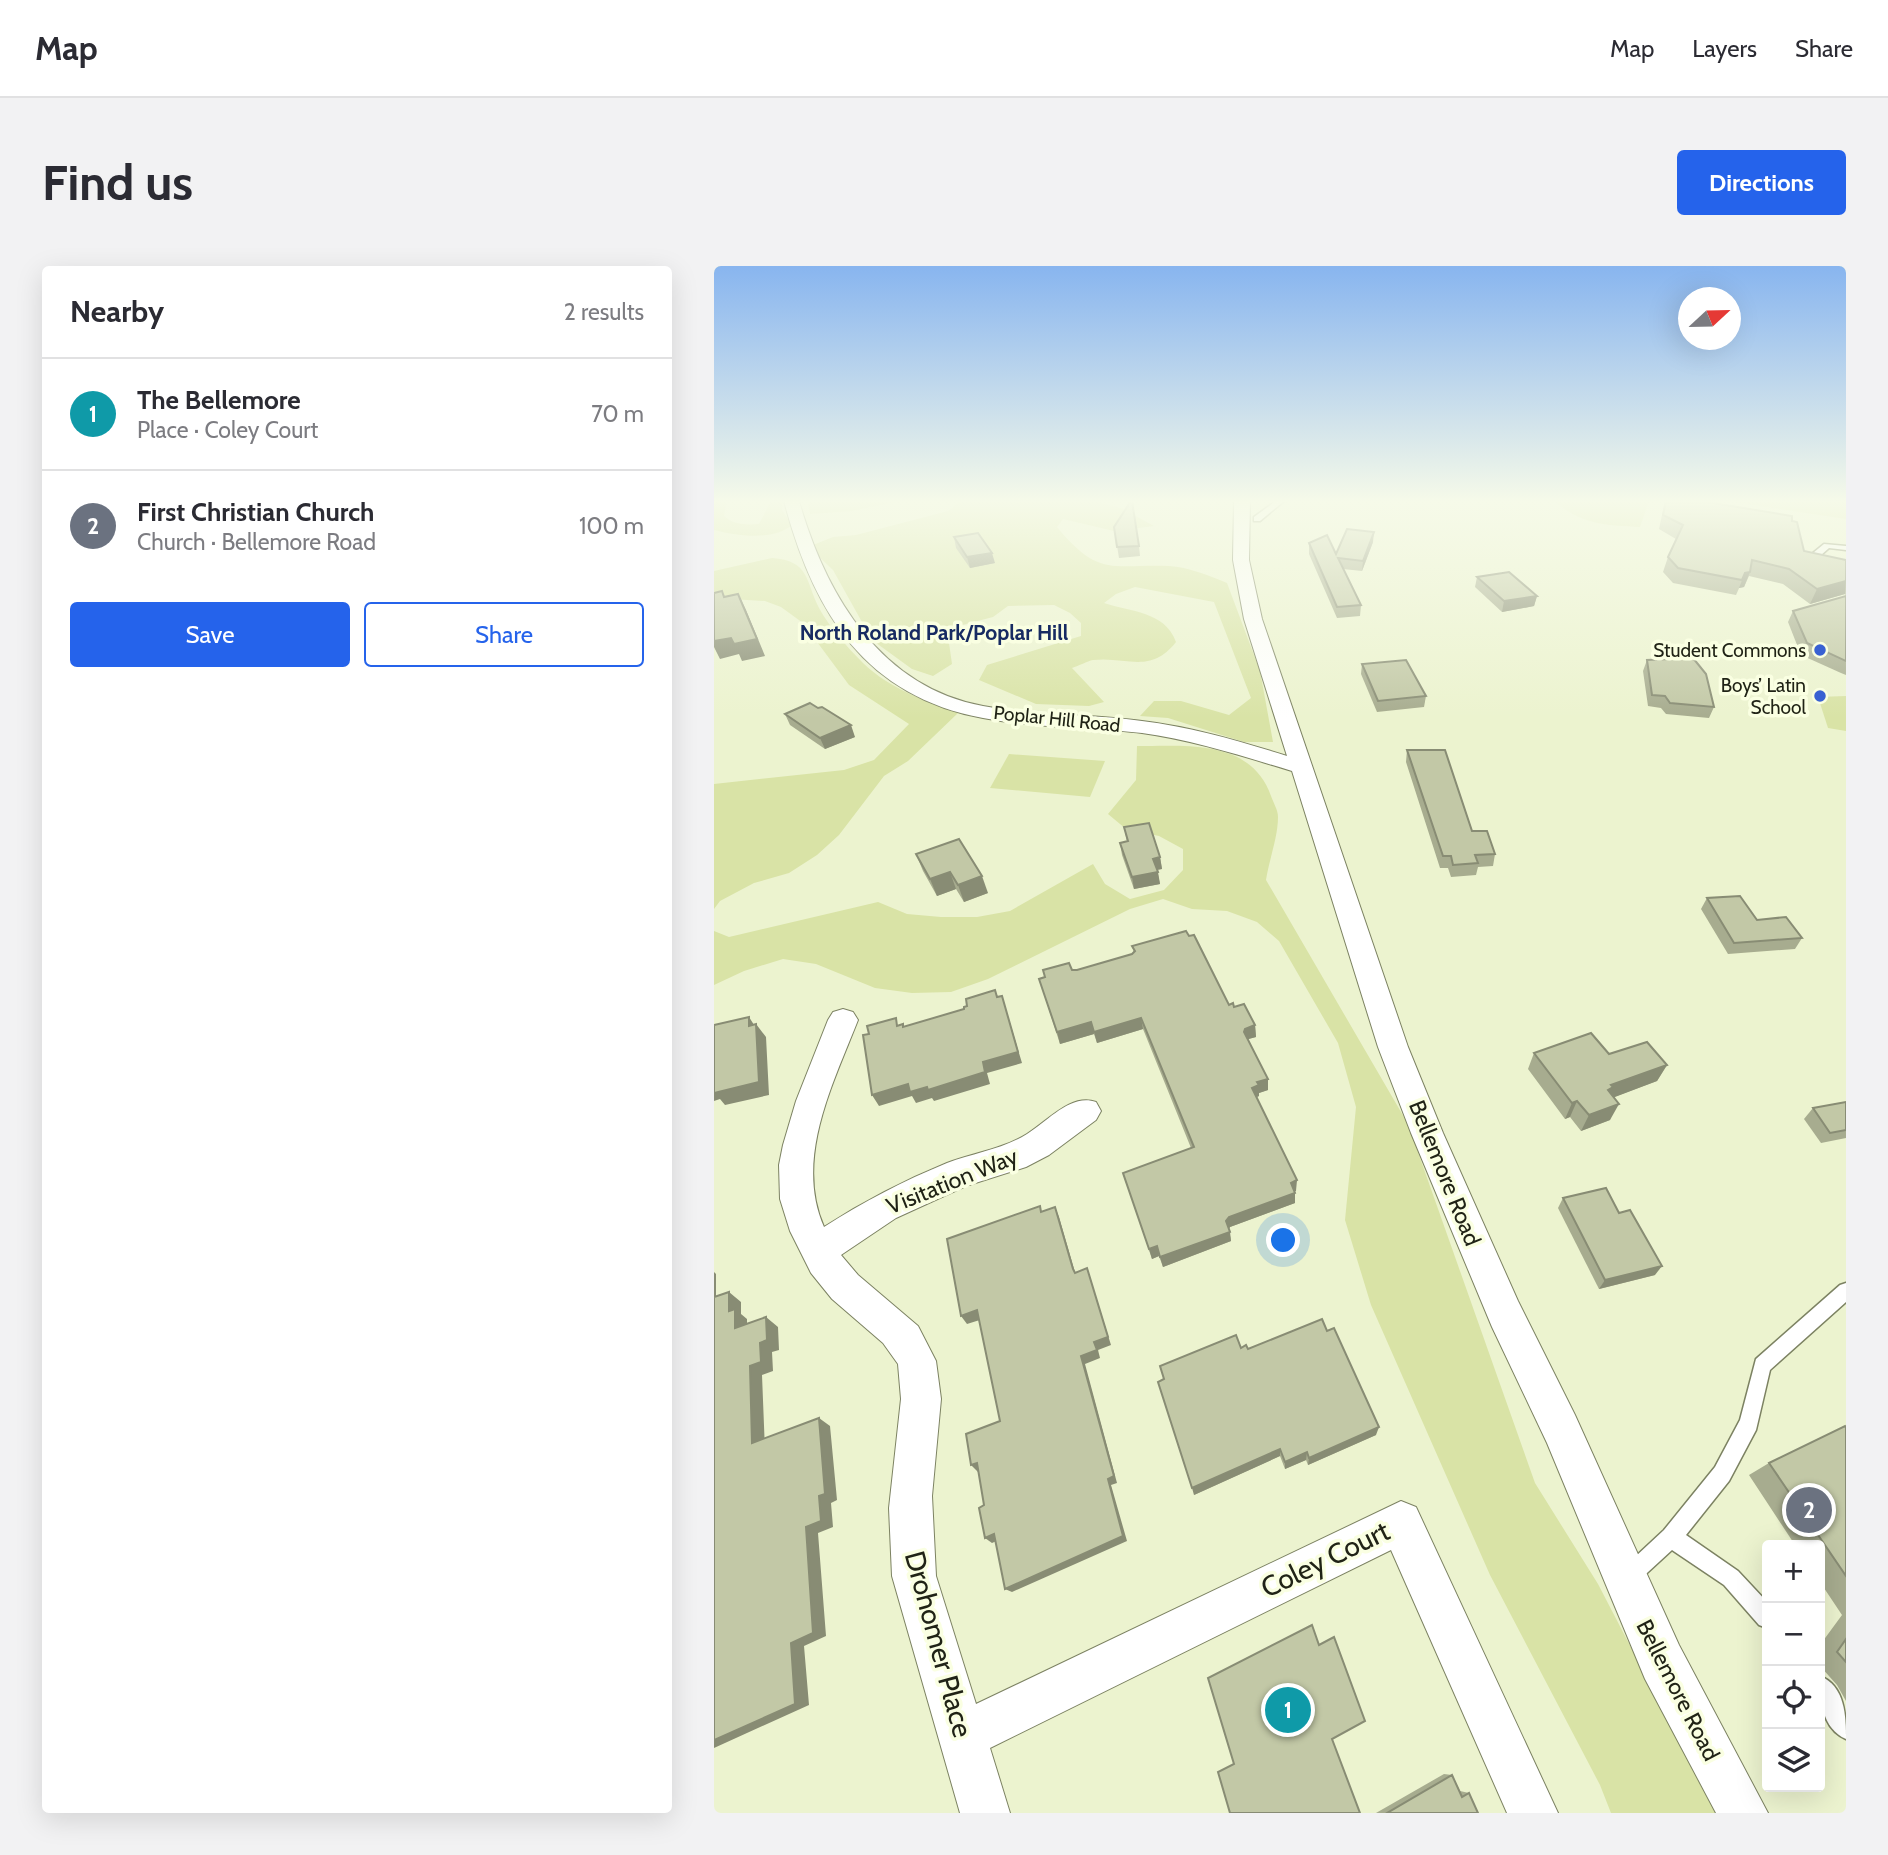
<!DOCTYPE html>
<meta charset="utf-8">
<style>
body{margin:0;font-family:Cabin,sans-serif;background:#f2f2f3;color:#2b2b33}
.controls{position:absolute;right:21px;bottom:21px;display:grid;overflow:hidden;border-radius:7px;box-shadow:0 7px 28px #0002}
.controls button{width:63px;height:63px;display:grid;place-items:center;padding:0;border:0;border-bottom:2px solid #e1e1e2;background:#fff;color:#2b2b33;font:35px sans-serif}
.compass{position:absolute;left:964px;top:21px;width:63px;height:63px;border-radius:50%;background:#fff;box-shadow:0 7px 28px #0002;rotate:68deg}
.you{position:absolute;left:570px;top:975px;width:24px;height:24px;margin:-18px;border:5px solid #fff;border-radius:50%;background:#1a73e8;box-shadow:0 0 0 10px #1a73e833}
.badge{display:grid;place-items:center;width:46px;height:46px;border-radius:50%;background:#2563eb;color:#fff;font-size:23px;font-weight:700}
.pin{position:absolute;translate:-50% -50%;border:4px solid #fff;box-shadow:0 2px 7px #0006}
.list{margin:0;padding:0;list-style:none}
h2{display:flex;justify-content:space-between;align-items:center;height:91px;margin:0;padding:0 28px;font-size:30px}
h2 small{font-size:23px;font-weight:400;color:#7c7c81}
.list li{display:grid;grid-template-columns:46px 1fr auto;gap:21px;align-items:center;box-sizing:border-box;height:112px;padding:0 28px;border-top:2px solid #e1e1e2}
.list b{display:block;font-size:26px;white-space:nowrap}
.list p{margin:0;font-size:23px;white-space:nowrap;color:#7c7c81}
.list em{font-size:23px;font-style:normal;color:#7c7c81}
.actions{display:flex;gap:14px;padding:21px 28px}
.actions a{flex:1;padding:16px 0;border:2px solid #2563eb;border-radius:7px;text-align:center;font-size:24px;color:#2563eb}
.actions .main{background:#2563eb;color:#fff}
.icon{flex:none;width:38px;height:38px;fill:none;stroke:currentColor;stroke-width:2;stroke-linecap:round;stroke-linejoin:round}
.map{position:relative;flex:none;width:1132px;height:1547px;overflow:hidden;border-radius:7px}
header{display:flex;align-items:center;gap:42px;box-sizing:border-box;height:98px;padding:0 35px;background:#fff;border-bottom:2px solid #e1e1e2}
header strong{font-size:33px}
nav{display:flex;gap:38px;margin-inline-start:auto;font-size:24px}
.intro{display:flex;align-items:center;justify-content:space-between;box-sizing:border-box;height:168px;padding:0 42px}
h1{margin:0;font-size:49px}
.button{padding:18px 32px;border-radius:7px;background:#2563eb;color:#fff;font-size:24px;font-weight:700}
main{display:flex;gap:42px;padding:0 42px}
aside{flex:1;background:#fff;border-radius:7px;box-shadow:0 7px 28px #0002}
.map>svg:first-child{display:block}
.green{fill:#d9e3a6}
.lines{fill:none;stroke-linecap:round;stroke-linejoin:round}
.service-casing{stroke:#7c8262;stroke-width:3}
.minor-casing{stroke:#7c8262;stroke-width:2}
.service{fill:#fff;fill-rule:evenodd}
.minor{fill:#fff;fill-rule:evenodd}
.wall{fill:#a7ac8f}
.shaded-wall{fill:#888c74}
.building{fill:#c2c8a6;stroke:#888c74;stroke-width:2}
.poi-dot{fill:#3961d2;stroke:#faffe2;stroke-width:2.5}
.labels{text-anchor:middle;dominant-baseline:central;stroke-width:7;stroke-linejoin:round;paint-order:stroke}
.far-poi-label{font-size:19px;fill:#202316;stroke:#faffe2;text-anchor:end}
.far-street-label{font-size:19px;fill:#202316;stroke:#faffe2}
.far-neighbourhood-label{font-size:21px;font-weight:bold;fill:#172b62;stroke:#faffe2}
.street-label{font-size:23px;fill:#202316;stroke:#faffe2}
.near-street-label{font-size:28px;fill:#202316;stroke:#faffe2}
</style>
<header>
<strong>Map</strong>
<nav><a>Map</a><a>Layers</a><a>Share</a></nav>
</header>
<div class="intro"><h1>Find us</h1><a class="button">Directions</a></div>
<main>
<aside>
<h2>Nearby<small>2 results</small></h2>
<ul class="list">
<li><span class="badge" style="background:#0f9aa8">1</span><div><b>The Bellemore</b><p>Place · Coley Court</p></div><em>70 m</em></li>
<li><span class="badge" style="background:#6b7280">2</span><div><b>First Christian Church</b><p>Church · Bellemore Road</p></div><em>100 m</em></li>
</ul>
<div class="actions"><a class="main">Save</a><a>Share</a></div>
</aside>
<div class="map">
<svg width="1132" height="1547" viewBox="0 0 1132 1547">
<rect width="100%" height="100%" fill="#ecf3cf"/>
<g class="green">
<path d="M57 235H68V244L78 259C59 275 24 270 0 264V236L12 237 10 250C20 259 32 259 45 258Z"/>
<path d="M94 235H185L138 245 96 248Z"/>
<path d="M254 235H380L407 242 440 260 400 265 349 253 343 261C385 312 398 298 455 300 474 301 496 310 513 317L546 405 559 476H530L454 452 426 450 440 435H467L515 449 537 432 500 336 421 321 402 328 390 337C416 346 451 345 462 376 436 409 413 390 379 394 373 395 365 400 358 402L390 436 375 440 322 438 265 414 273 399 367 370V357L356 347 340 339 294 340 279 351 233 363 238 398 219 410 198 403 158 374 119 304 102 288 99 279 119 271 142 269 234 245 244 237Z"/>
<path d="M840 235H935L926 261C890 259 869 259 840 235Z"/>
<path d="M1014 235H1132V253Z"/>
<path d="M58 292C96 295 91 314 105 342 116 362 133 381 149 397 176 423 210 434 244 447L194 495 170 510 125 569 103 589 75 607 40 617 6 635 0 643V518L130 504 160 494 195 458 135 419 89 357 67 341 51 335 0 332V305Z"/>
<path d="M1132 430V465L1114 462 1104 431Z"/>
<path d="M423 480C473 480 537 473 557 530 559 536 564 544 564 551 564 571 555 594 552 614L694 858 821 1217 884 1318 1003 1547H897L886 1519 776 1309 657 1039 631 954 642 841 624 777 565 675 543 656 513 645 478 643 449 633 416 643 274 713 237 726 198 727 161 722 102 698 69 693 30 705 0 719V665L15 671 164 636 193 648 227 651H263L296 645 379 598 391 618 416 633 450 624 469 604V583L445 570 412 563 394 548 422 514Z"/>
<path d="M295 488 391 495 376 531 276 522Z"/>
</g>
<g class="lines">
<g class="service-casing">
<g id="service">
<path d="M562 235H570L546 255H540V251Z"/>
<path d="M1110 278 1132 280V284L1115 282 1107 289 1120 296 1132 298V302L1115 300 1099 291V287Z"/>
<path d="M1132 1017V1036L1056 1104 1042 1164 1015 1215 972 1269 1024 1305 1053 1336V1362L1045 1359 1010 1319 958 1284 921 1318 914 1321 907 1318 904 1311 907 1304 950 1264 1001 1201 1026 1154 1042 1093 1126 1019Z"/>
<path d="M1106 1410C1131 1420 1132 1450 1132 1473 1108 1463 1105 1432 1106 1410Z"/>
</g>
</g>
<g class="minor-casing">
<g id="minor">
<path d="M70 235H85C112 329 166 421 269 440 322 450 375 448 428 455 478 461 525 475 573 490L530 353 519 294 520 235H536L535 294 548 353 694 781 729 867 804 1035 861 1149 965 1379 1054 1547H1002L931 1413 833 1177 778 1061 697 867 664 781 578 505C528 490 479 474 428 467 375 461 321 462 269 452 150 430 99 345 70 235Z"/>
<path d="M129 743 139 746 144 754C119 818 80 893 110 961 149 936 189 915 233 897 260 887 289 883 313 868 334 855 357 827 382 836L387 845 382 854 335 889 312 901 252 920 182 952 127 989 144 1009 204 1060 222 1095 227 1133 218 1230 222 1310 262 1438 687 1235 702 1241 844 1547H793L677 1284 276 1482 296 1547H246L178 1310 175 1242 187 1133 184 1098 169 1077 118 1033 97 1007 76 965 66 933 65 899 69 879 82 835 114 754 119 746Z"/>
</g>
</g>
<use href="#service" class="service"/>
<use href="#minor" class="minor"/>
</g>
<g class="wall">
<path d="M951 235H987L1078 255 1090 285 1132 294V330L1131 328 1096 338 1069 318 1035 310 1030 321 1025 322 1022 329 959 317 949 306 954 291 962 273 945 263Z"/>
<path d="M400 261 425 280 426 290 405 292Z"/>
<path d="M240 271 281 297 256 302 242 282Z"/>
<path d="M659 276 648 305 629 303 647 339 646 350 623 352 595 288V277L622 288Z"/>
<path d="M763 311 823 330 820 340 788 346 761 321Z"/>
<path d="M1132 330V409L1127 407 1087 389 1074 356 1079 345Z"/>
<path d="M933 394 1000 441 995 452 952 448 947 442 934 440 929 405Z"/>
<path d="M648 398 712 430 710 441 663 446 647 408Z"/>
<path d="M71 448 141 471 111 483 76 459Z"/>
<path d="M693 484 758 565 781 588 779 600 764 601 762 609 737 611 734 602H726L692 496Z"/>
<path d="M410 561 446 591 448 603 443 604 446 618 420 623 408 589 406 577 413 576Z"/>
<path d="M202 588 274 627 250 636 242 623 223 630 209 605Z"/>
<path d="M993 632 1088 672 1081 683 1014 688 987 643Z"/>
<path d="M418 680 515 739 520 741 541 759 542 771 534 773 554 824 545 827V830L543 831 582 925H581V937L516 961 515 963 517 975 449 1001 445 990 438 993 409 907 477 882 429 763 383 777 380 768 346 778 325 713 358 704H363L418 688 420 687Z"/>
<path d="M820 787 895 788 953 799 943 815 900 831 896 854 867 865 856 851 851 853 814 803Z"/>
<path d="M1132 836V872L1107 877 1090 853 1099 842Z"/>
<path d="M849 932 941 1009 885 1023 844 942Z"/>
<path d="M534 1083 662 1169 594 1199 592 1194 571 1203 566 1190 480 1229Z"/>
<path d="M1132 1162V1435L1123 1419 1106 1400V1379L1128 1349 1106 1316V1279H1081L1035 1209 1055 1197Z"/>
<path d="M730 1508 738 1509 746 1525 755 1527 764 1547H662Z"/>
</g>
<g class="shaded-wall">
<path d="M660 266 659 276 648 305 649 295Z"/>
<path d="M278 287 281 297 256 302 253 291Z"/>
<path d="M1036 306 1030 321 1025 322 1022 329 1031 307Z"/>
<path d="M1132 315 1131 328 1096 338 1103 323Z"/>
<path d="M24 328 32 344 51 390 28 395 25 388 6 393 0 381V375Z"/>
<path d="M823 330 820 340 788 346 790 335Z"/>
<path d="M137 459 141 471 111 483 106 472Z"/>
<path d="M446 591 448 603 441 604 439 593Z"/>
<path d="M236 606 242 623 223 630 216 613Z"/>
<path d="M444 606 446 618 420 623 418 611Z"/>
<path d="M268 610 274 627 250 636 244 619Z"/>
<path d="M288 730 308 797 273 807 276 818 220 835 218 832 202 837 198 830 165 840 158 829 194 818 213 821 269 796Z"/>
<path d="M35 751 42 762V758L52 771 55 829 11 839 6 833 0 835V819L35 760Z"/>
<path d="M427 752 429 763 383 777 380 766Z"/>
<path d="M377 756 380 768 346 778 343 766Z"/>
<path d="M541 759 542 771 531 774 530 766 531 763Z"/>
<path d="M953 799 943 815 893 834 894 824 897 819Z"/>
<path d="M554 813V824L545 827V830L538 833V822L543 816Z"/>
<path d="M863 835 856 851 851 853 858 837Z"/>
<path d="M905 838 896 854 867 865 875 849Z"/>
<path d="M583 914 582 925 576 927 577 917Z"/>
<path d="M581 927V937L516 961 513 965 512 955 515 951Z"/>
<path d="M341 941 345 951 363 1013 359 1003Z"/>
<path d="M516 966 517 975 449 1001 446 991Z"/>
<path d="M443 980 445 990 438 993 435 983Z"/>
<path d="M948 1000 941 1009 885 1023 891 1014Z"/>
<path d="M373 1002 397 1079 384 1084 386 1092 371 1098 403 1217 397 1219 413 1275 298 1326 291 1323 394 1213 367 1090 380 1076Z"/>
<path d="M0 1006 2 1008V1045L0 1043Z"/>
<path d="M15 1026 27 1036V1048L33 1053V1072L21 1062 15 1045Z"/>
<path d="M263 1044 269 1053 253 1058 247 1050Z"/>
<path d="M52 1051 64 1061 65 1084 58 1086 59 1105 48 1109 51 1185 38 1177 36 1100 46 1077Z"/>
<path d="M105 1152 116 1160 123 1234 117 1237 119 1261 104 1267 112 1370 90 1380 95 1439 0 1482V1474L77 1377 92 1261 105 1230Z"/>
<path d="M665 1161 662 1169 594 1199 595 1192Z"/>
<path d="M566 1183V1190L480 1229 478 1222Z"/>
<path d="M593 1186 592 1194 571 1203V1196Z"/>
<path d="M263 1197 270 1203 264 1206 257 1199Z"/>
<path d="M280 1268 287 1273 278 1277 271 1272Z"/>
</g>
<g class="building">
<path d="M417 235H418L425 280 403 281 400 261Z"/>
<path d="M952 235H987L1078 250V255L1083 256 1090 285 1132 294V315L1103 323 1075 303 1038 294 1036 306 1031 307 1028 314 964 302 954 291 969 259 949 249Z"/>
<path d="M633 263 660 266 649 295 624 292 647 339 623 341 595 277 613 269 622 288Z"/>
<path d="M264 267 278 287 253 291 240 271Z"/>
<path d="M795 306 823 330 790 335 763 311Z"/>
<path d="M8 325 10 331 24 328 43 373 20 378 17 372 0 375V327Z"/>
<path d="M1132 330V395L1093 377 1079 345Z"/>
<path d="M979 392 992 408 1000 441 956 437 951 430 938 429 933 394Z"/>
<path d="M692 394 712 430 664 435 648 398Z"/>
<path d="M96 437 104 442 108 441 137 459 106 472 71 448Z"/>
<path d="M693 484H731L758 565H773L781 588 761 589 764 597 739 599 737 590H729Z"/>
<path d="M435 557 446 591 439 593 444 606 418 611 406 577 414 575 410 561Z"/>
<path d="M245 573 268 610 244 619 236 606 216 613 202 588Z"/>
<path d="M1026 630 1043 654 1072 651 1088 672 1020 677 993 632Z"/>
<path d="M472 665 475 670 480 669 515 739 519 737 520 741 530 738 541 759 531 763 530 766 554 813 543 816 545 819 538 822 583 914 577 917 581 927 515 951 512 955 516 966 446 991 443 980 435 983 409 907 480 881 427 752 380 766 377 756 343 766 325 713 331 711 329 704 355 697 358 704H363L418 688 421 685 418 680Z"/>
<path d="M281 724 283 731 288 730 304 786 269 796 271 806 214 824 213 821 196 826 194 818 158 829 149 769 155 768 153 760 182 752 183 760 189 758V761L250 743V741L253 740 252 733Z"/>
<path d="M35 751V760L42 758 45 816 0 827V759Z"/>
<path d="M877 767 895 788 933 776 953 799 897 819 899 821 894 824 905 838 875 849 863 835 858 837 820 787Z"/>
<path d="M1132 836V864L1116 867 1099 842Z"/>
<path d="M892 922 905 947 916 944 948 1000 891 1014 849 932Z"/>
<path d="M326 940 327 946 341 941 359 1003 361 1007 373 1002 394 1071 380 1076 383 1084 367 1090 400 1210 394 1213 409 1270 291 1323 280 1268 271 1272 265 1242 270 1239 263 1197 257 1199 252 1168 286 1155 263 1044 247 1050 233 973Z"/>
<path d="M15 1026V1045L21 1043V1062L52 1051 53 1074 46 1077 47 1096 36 1100 38 1177 105 1152 111 1228 105 1230 107 1255 92 1261 99 1367 77 1377 81 1438 0 1474V1031Z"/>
<path d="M608 1053 613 1065 620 1062 665 1161 595 1192 593 1186 571 1196 566 1183 478 1222 444 1116 450 1113 446 1100 522 1069 527 1082 532 1079 534 1083Z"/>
<path d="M1131 1160 1132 1162V1310L1055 1197Z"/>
<path d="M598 1359 605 1379 620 1371 651 1455 618 1473 646 1547H516L504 1506 520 1498 494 1412Z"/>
<path d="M1132 1373V1396L1123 1386Z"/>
<path d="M738 1509 748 1531 755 1527 764 1547H673Z"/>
</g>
<linearGradient id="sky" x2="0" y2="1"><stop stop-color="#88b5ef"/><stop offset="0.52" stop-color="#f6fae9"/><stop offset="1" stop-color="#f6fae9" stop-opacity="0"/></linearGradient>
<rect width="1132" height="452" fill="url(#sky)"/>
<g class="poi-dot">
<circle cx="1106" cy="384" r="7"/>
<circle cx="1106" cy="430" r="7"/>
</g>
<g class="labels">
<g class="far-poi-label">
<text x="1092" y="384">Student Commons</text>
<text x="1092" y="419">Boys’ Latin<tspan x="1092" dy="22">School</tspan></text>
</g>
<g class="far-street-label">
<text transform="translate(343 453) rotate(6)">Poplar Hill Road</text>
</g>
<g class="far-neighbourhood-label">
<text x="220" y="366">North Roland Park/Poplar Hill</text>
</g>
<g class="street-label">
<text transform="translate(731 907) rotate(68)">Bellemore Road</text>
<text transform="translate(238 915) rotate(-22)">Visitation Way</text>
<text transform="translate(964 1424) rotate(63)">Bellemore Road</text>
</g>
<g class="near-street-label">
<text transform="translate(611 1293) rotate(-26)">Coley Court</text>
<text transform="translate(225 1378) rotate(75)">Drohomer Place</text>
</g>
</g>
</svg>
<div class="controls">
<button>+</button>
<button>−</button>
<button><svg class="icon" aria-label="locate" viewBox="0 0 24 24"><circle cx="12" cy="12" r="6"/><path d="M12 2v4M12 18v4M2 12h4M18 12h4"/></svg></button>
<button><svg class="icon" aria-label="layers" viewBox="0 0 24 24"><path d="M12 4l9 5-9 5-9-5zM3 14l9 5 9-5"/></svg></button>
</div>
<svg class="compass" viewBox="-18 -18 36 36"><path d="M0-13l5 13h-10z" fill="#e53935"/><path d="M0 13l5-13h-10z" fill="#7c7c81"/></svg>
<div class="you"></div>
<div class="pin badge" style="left:574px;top:1444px;background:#0f9aa8">1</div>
<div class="pin badge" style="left:1095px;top:1244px;background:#6b7280">2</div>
</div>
</main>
